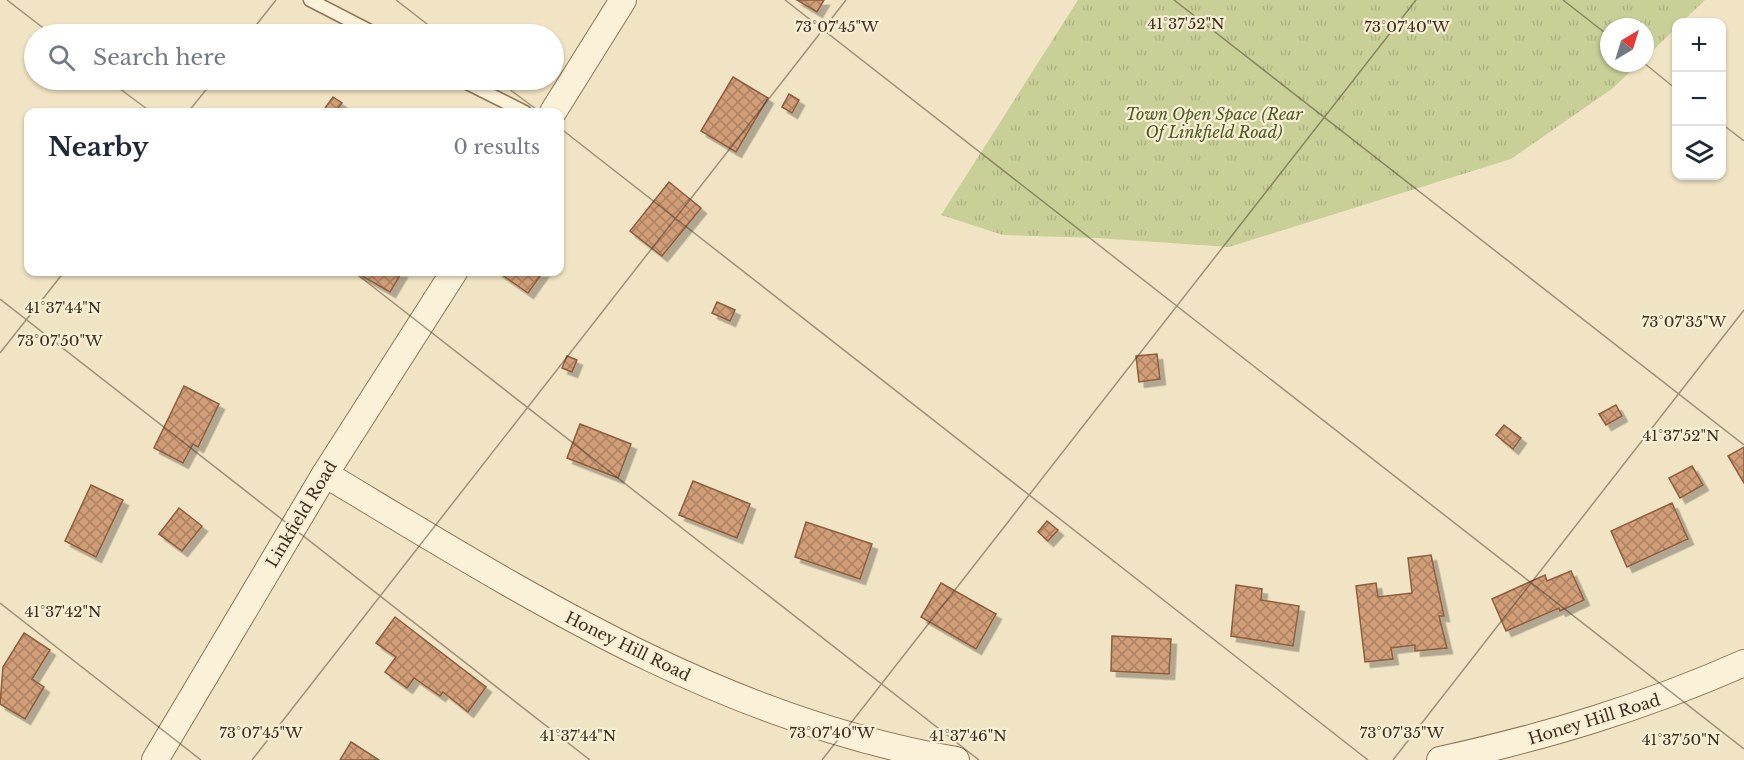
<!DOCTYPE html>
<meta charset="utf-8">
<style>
body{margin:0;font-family:"Libre Baskerville",serif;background:#f2f2f3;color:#1f2937}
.controls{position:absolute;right:18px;top:18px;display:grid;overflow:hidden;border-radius:12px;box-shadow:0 2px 4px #0004}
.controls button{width:54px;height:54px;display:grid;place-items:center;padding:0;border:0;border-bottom:2px solid #e0e1e3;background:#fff;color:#1f2937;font:30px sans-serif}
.compass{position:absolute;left:1600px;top:18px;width:54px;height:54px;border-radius:50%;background:#fff;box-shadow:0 2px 4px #0004;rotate:38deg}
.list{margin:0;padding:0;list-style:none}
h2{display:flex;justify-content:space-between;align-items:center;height:78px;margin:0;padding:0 24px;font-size:26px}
h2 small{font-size:20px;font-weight:400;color:#747a83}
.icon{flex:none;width:33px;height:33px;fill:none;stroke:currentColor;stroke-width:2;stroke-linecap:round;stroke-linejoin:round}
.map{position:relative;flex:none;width:1744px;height:760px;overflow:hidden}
.search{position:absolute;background:#fff;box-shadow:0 2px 4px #0004;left:24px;top:24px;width:540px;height:66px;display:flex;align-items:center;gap:15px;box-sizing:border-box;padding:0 21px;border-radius:33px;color:#747a83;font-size:22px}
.panel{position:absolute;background:#fff;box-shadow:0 2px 4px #0004;left:24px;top:108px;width:540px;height:168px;border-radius:12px}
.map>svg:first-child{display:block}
.grass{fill:url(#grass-tufts)}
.building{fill:url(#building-cross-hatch);stroke:#8d5e3d;stroke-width:1.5;filter:url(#shadow)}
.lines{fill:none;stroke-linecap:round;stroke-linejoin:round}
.lane-casing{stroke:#8d7559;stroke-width:15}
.street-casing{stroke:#8d7559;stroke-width:28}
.lane{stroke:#fbf1d8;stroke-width:12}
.street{stroke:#fbf1d8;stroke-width:26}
.ticks{fill:none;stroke:#3c2d1e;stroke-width:1.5;stroke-opacity:0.45}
.labels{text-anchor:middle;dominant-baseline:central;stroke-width:4.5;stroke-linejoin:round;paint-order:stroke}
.park-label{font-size:16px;font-style:italic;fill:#4b5923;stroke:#f8eed4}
.street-label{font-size:16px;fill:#3c2d1e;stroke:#f8eed4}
.ticks-label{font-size:15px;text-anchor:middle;fill:#3c2d1e;stroke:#f8eed4;stroke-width:4.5;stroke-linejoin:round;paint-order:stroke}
</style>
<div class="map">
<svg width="1744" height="760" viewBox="0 0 1744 760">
<defs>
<pattern id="grass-tufts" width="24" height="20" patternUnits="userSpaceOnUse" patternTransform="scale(1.5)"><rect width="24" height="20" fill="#c8d097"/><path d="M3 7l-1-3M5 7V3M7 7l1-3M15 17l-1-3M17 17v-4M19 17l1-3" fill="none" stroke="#adb382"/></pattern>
<pattern id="building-cross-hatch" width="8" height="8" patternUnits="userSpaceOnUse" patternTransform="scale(1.5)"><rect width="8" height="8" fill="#d19e78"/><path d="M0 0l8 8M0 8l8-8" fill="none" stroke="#ab8162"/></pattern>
<filter id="shadow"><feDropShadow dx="5.5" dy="5.5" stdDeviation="0" flood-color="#0004"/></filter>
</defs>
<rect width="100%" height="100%" fill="#f1e4c4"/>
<path class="grass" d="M1078 0H1705L1682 22H1676V28L1645 58V27H1609V63H1639L1613 88 1511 159 1229 247 1096 238 1003 235 941 215Z"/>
<g class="building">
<path d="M797 0H824L817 12Z"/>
<path d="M733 77 768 98 736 152 701 131Z"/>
<path d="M789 94 799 100 792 113 782 107Z"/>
<path d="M333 97 342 103 335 112H331L325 108Z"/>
<path d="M669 182 701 208 662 256 630 231Z"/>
<path d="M355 272H402L390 292Z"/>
<path d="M498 272H543L528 293Z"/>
<path d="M717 302 735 310 730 321 712 313Z"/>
<path d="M1157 354 1160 379 1139 382 1136 356Z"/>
<path d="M567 356 577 360 572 372 562 368Z"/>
<path d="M184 386 219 404 198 447 193 444 183 463 154 448Z"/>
<path d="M1616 405 1622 416 1606 425 1599 414Z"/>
<path d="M580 424 631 444 618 478 567 458Z"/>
<path d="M1504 425 1521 438 1513 449 1496 435Z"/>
<path d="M1744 447V483L1728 456Z"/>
<path d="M1692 466 1703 485 1680 498 1669 478Z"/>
<path d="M693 481 750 504 737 538 679 515Z"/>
<path d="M91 485 123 500 96 557 65 541Z"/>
<path d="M1672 503 1688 539 1627 567 1611 531Z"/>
<path d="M179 508 202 526 182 551 159 534Z"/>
<path d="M1047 521 1058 530 1048 541 1038 532Z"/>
<path d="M806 522 872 544 860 579 795 557Z"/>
<path d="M1431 555 1444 616H1439L1447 648 1415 651V645L1391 648 1393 659 1365 662 1356 586 1376 583 1378 597 1412 593 1408 558Z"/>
<path d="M1571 571 1584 600 1560 611 1559 608 1506 631 1492 599 1545 575 1547 581Z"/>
<path d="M941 583 996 614 976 649 921 617Z"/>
<path d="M1236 585 1262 589 1261 600 1299 606 1293 646 1231 636Z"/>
<path d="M395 617 486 687 468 712 443 692 440 696 414 678 407 688 385 672 396 657 376 643Z"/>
<path d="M24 633 50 650 32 679 44 687 25 719 0 704 3 667Z"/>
<path d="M1112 636 1171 639 1169 674 1111 671Z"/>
<path d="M351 742 379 760H340Z"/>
</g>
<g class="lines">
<g class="lane-casing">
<g id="lane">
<path d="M310 0 376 34"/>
<path d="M461 80 525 112"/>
</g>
</g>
<g class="street-casing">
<g id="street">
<path d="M553 112 623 0"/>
<path d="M325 474C527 595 719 719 956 760"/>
<path d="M155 760 325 474 454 272"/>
<path d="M1440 760C1548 736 1642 708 1744 663"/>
</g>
</g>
<use href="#lane" class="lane"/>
<use href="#street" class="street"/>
</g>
<path class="ticks" d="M7 0 51 34M396 0 440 34M785 0 1744 749M1174 0 1744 445M1563 0 1609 36M249 34 276 0M1644 63 1676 89M108 80 151 112M497 80 540 112M188 112 214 80M1722 124 1744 141M560 128 1368 760M354 272 979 760M0 299 590 760M0 353 64 272M0 603 201 760M252 760 846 0M822 760 1416 0M1393 760 1744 310"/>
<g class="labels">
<g class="park-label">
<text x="1214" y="114">Town Open Space (Rear<tspan x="1214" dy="18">Of Linkfield Road)</tspan></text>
</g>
<g class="street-label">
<text transform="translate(301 514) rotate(-59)">Linkfield Road</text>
<text transform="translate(628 646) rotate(26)">Honey Hill Road</text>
<text transform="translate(1594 719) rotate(-17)">Honey Hill Road</text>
</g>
</g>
<g class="ticks-label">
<text x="1186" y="29">41°37'52"N</text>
<text x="837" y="32">73°07'45"W</text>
<text x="1407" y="32">73°07'40"W</text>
<text x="63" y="313">41°37'44"N</text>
<text x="1684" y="327">73°07'35"W</text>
<text x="60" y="346">73°07'50"W</text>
<text x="1681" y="441">41°37'52"N</text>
<text x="63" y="617">41°37'42"N</text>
<text x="261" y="738">73°07'45"W</text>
<text x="832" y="738">73°07'40"W</text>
<text x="1402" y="738">73°07'35"W</text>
<text x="578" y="741">41°37'44"N</text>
<text x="968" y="741">41°37'46"N</text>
<text x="1681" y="745">41°37'50"N</text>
</g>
</svg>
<div class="controls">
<button>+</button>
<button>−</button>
<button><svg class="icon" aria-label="layers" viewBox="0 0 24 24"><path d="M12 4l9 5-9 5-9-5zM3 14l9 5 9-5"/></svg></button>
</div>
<svg class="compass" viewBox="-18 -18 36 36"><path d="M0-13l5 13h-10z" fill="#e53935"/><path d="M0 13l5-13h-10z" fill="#747a83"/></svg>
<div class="search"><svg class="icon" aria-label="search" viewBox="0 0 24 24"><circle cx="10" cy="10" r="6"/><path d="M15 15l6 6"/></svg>Search here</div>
<section class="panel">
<h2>Nearby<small>0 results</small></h2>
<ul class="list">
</ul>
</section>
</div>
